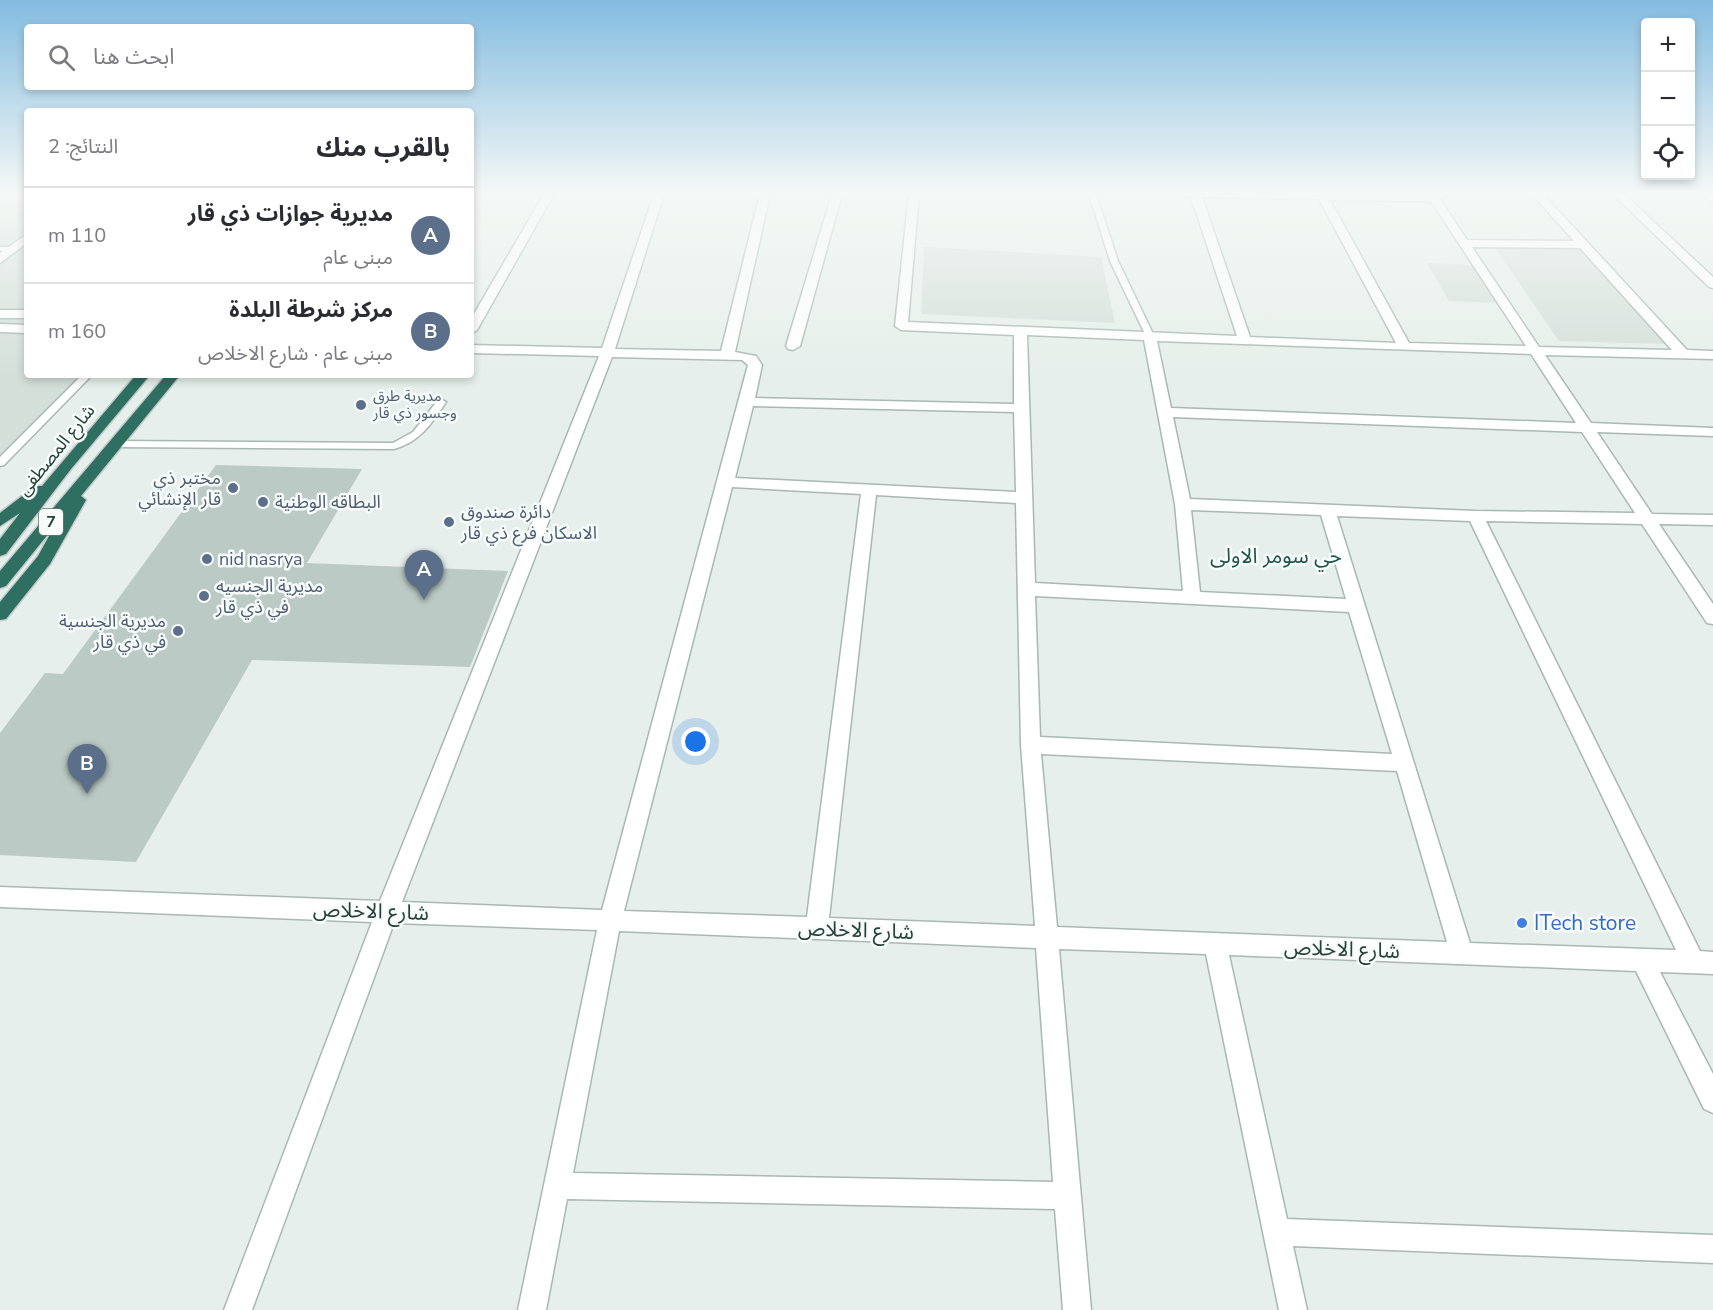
<!DOCTYPE html>
<html lang="ar">
<meta charset="utf-8">
<style>
body{margin:0;font-family:"Nunito Sans","Noto Sans Arabic",sans-serif;background:#f7f7f7;color:#2b2b33;direction:rtl}
.controls{position:absolute;right:18px;top:18px;display:grid;overflow:hidden;border-radius:6px;box-shadow:0 3px 9px #0003}
.controls button{width:54px;height:54px;display:grid;place-items:center;padding:0;border:0;border-bottom:2px solid #e1e1e2;background:#fff;color:#2b2b33;font:30px sans-serif}
.you{position:absolute;left:696px;top:742px;width:21px;height:21px;margin:-15px;border:4px solid #fff;border-radius:50%;background:#1a73e8;box-shadow:0 0 0 9px #1a73e833}
.badge{display:grid;place-items:center;width:39px;height:39px;border-radius:50%;background:#855347;color:#fff;font-size:20px;font-weight:700}
.pin{position:absolute;translate:-50% -50px;filter:drop-shadow(0 2px 3px #0008)}
.pin::after{content:'';position:absolute;top:32px;width:21px;height:18px;background:inherit;clip-path:polygon(0 0,100% 0,50% 100%)}
.list{margin:0;padding:0;list-style:none}
h2{display:flex;justify-content:space-between;align-items:center;height:78px;margin:0;padding:0 24px;font-size:26px}
h2 small{font-size:20px;font-weight:400;color:#7c7c81}
.list li{display:grid;grid-template-columns:39px 1fr auto;gap:18px;align-items:center;box-sizing:border-box;height:96px;padding:0 24px;border-top:2px solid #e1e1e2}
.list b{display:block;font-size:22px;white-space:nowrap}
.list p{margin:0;font-size:20px;white-space:nowrap;color:#7c7c81}
.list em{font-size:20px;font-style:normal;color:#7c7c81}
.icon{flex:none;width:33px;height:33px;fill:none;stroke:currentColor;stroke-width:2;stroke-linecap:round;stroke-linejoin:round}
.map{position:relative;flex:none;width:1713px;height:1310px;overflow:hidden;direction:ltr}
.search{position:absolute;background:#fff;box-shadow:0 3px 9px #0003;left:24px;top:24px;width:450px;height:66px;display:flex;align-items:center;gap:15px;box-sizing:border-box;padding:0 21px;border-radius:6px;color:#7c7c81;font-size:22px}
.panel{position:absolute;background:#fff;box-shadow:0 3px 9px #0003;left:24px;top:108px;width:450px;height:270px;border-radius:6px;direction:rtl}
.map>svg:first-child{display:block}
.built{fill:#d4dfda}
.building{fill:#bbcac4}
.lines{fill:none;stroke-linecap:round;stroke-linejoin:round}
.lane-casing{stroke:#a8b8b2;stroke-width:3}
.street-casing{stroke:#a8b8b2;stroke-width:3}
.highway-casing{stroke:#c2cac8;stroke-width:3}
.lane{fill:#fff;fill-rule:evenodd}
.street{fill:#fff;fill-rule:evenodd}
.highway{fill:#2f6f62;fill-rule:evenodd}
.service-dot{fill:#5c6f8a;stroke:#f7fbf9;stroke-width:2}
.shop-dot{fill:#3f7fe0;stroke:#f7fbf9;stroke-width:2}
.labels{text-anchor:middle;dominant-baseline:central;stroke-width:5;stroke-linejoin:round;paint-order:stroke}
.far-service-label{font-size:15px;fill:#4e5e75;stroke:#f7fbf9;text-anchor:start}
.shield{fill:#f7fbf9;stroke:#637a73;stroke-width:1.5}
.shield-label{font-size:16px;font-weight:bold;fill:#24423a}
.street-label{font-size:18px;fill:#24423a;stroke:#f7fbf9}
.service-label{font-size:18px;fill:#4e5e75;stroke:#f7fbf9;text-anchor:start}
.quarter-label{font-size:21px;fill:#1f5548;stroke:#f7fbf9}
.near-street-label{font-size:21px;fill:#24423a;stroke:#f7fbf9}
.near-shop-label{font-size:21px;fill:#366cbe;stroke:#f7fbf9;text-anchor:start}
</style>
<div class="map">
<svg width="1713" height="1310" viewBox="0 0 1713 1310">
<rect width="100%" height="100%" fill="#e6efeb"/>
<g class="built">
<path d="M0 199H27V375H84L0 461Z"/>
<path d="M1493 245 1578 247 1665 344 1559 341Z"/>
<path d="M924 247 1101 257 1115 323 921 314Z"/>
<path d="M1427 263 1472 265 1498 303 1449 301Z"/>
</g>
<path class="building" d="M216 465 362 469 307 563 508 571 470 667 252 660 136 862 0 855V733L45 673 63 674Z"/>
<g class="lines">
<g class="lane-casing">
<g id="lane">
<path d="M1089 194H1096L1118 261 1154 336 1153 338 1146 336 1110 261Z"/>
<path d="M0 247H12L16 249 12 251H0Z"/>
<path d="M82 375H92L4 465 0 466V457Z"/>
<path d="M441 399 446 402C432 423 420 442 394 449L115 447 110 444 115 441 393 443 413 432 438 400Z"/>
</g>
</g>
<g class="street-casing">
<g id="street">
<path d="M544 194H554L477 330 471 334V319Z"/>
<path d="M654 194H664L615 349 721 351 760 194H770L735 352 756 356 762 365 755 398 1014 404V335L901 330 895 326 909 194H919L908 322 1237 336 1191 197 1180 196 1179 194H1449L1440 199 1467 240 1574 241 1532 194H1543L1687 350 1713 351V359L1545 355 1591 423 1713 428V436L1597 432 1652 514 1713 515V525L1659 524 1713 604V624L1707 623 1642 524 1486 521 1700 951 1713 952V974L1660 972 1713 1074V1113L1704 1109 1636 971 1229 955 1287 1219 1713 1235V1263L1293 1246 1307 1310H1279L1206 954 1059 949 1091 1310H1063L1055 1209 567 1199 546 1310H518L597 930 394 923 252 1310H224L372 922 0 907V887L380 901 599 356 471 353V345L602 348ZM1202 197 1319 199 1396 343 1250 337ZM1330 200 1431 201 1526 346 1409 343ZM1472 247 1580 248 1672 350 1539 347ZM1027 335 1144 340 1175 504 1183 591 1035 583ZM1157 341 1531 354 1576 423 1171 408ZM612 357 742 360 748 365 602 910 402 902ZM753 406 1014 412 1016 492 735 478ZM1173 417 1582 432 1635 513 1475 511 1190 499ZM732 487 861 494 807 917 624 911ZM876 495 1016 503 1021 745 1035 926 829 918ZM1191 510 1321 515 1346 599 1200 592ZM1337 516 1470 521 1676 950 1470 943ZM1035 596 1349 612 1392 754 1040 737ZM1041 754 1397 771 1447 942 1057 927ZM619 931 1036 948 1053 1182 573 1173Z"/>
<path d="M832 194H842L800 346 793 350 788 349 786 346Z"/>
<path d="M1613 194H1624L1713 277V288L1709 287Z"/>
<path d="M1701 194H1713V202Z"/>
<path d="M27 234V243L0 263V253Z"/>
<rect x="0" y="310" width="27" height="8"/>
<path d="M0 324 27 325V333L0 332Z"/>
</g>
</g>
<g class="highway-casing">
<g id="highway">
<path d="M136 375H150L71 469 6 554 0 556V539L20 513 0 526V513L35 486H42Z"/>
<path d="M166 375H180L81 496 86 500 50 564 6 619 0 620V602L38 556 54 527 6 586 0 588V571Z"/>
</g>
</g>
<use href="#lane" class="lane"/>
<use href="#street" class="street"/>
<use href="#highway" class="highway"/>
</g>
<linearGradient id="sky" x2="0" y2="1"><stop stop-color="#84bce0"/><stop offset="0.51" stop-color="#f4f8f6"/><stop offset="1" stop-color="#f4f8f6" stop-opacity="0"/></linearGradient>
<rect width="1713" height="377" fill="url(#sky)"/>
<g class="service-dot">
<circle cx="361" cy="405" r="6"/>
<circle cx="233" cy="488" r="6"/>
<circle cx="263" cy="502" r="6"/>
<circle cx="449" cy="522" r="6"/>
<circle cx="207" cy="559" r="6"/>
<circle cx="204" cy="596" r="6"/>
<circle cx="178" cy="631" r="6"/>
</g>
<circle class="shop-dot" cx="1522" cy="923" r="6"/>
<g class="labels">
<g class="far-service-label">
<text x="373" y="396">مديرية طرق<tspan x="373" dy="17">وجسور ذي قار</tspan></text>
</g>
<rect class="shield" x="39" y="509" width="24" height="26" rx="4.5"/>
<g class="shield-label">
<text x="51" y="522">7</text>
</g>
<g class="street-label">
<text transform="translate(56 450) rotate(-51)">شارع المصطفى</text>
</g>
<g class="service-label">
<text x="221" y="478" text-anchor="end">مختبر ذي<tspan x="221" dy="21">قار الإنشائي</tspan></text>
<text x="275" y="502">البطاقه الوطنية</text>
<text x="461" y="512">دائرة صندوق<tspan x="461" dy="21">الاسكان فرع ذي قار</tspan></text>
<text x="219" y="559">nid nasrya</text>
<text x="216" y="586">مديرية الجنسيه<tspan x="216" dy="21">في ذي قار</tspan></text>
<text x="166" y="621" text-anchor="end">مديرية الجنسية<tspan x="166" dy="21">في ذي قار</tspan></text>
</g>
<g class="quarter-label">
<text x="1276" y="556">حي سومر الاولى</text>
</g>
<g class="near-street-label">
<text transform="translate(371 911) rotate(2)">شارع الاخلاص</text>
<text transform="translate(856 930) rotate(2)">شارع الاخلاص</text>
<text transform="translate(1342 949) rotate(2)">شارع الاخلاص</text>
</g>
<g class="near-shop-label">
<text x="1534" y="923">ITech store</text>
</g>
</g>
</svg>
<div class="controls">
<button>+</button>
<button>−</button>
<button><svg class="icon" aria-label="locate" viewBox="0 0 24 24"><circle cx="12" cy="12" r="6"/><path d="M12 2v4M12 18v4M2 12h4M18 12h4"/></svg></button>
</div>
<div class="you"></div>
<div class="pin badge" style="left:424px;top:600px;background:#5c6f8a">A</div>
<div class="pin badge" style="left:87px;top:794px;background:#5c6f8a">B</div>
<div class="search"><svg class="icon" aria-label="search" viewBox="0 0 24 24"><circle cx="10" cy="10" r="6"/><path d="M15 15l6 6"/></svg>ابحث هنا</div>
<section class="panel">
<h2>بالقرب منك<small>النتائج: 2</small></h2>
<ul class="list">
<li><span class="badge" style="background:#5c6f8a">A</span><div><b>مديرية جوازات ذي قار</b><p>مبنى عام</p></div><em>110 m</em></li>
<li><span class="badge" style="background:#5c6f8a">B</span><div><b>مركز شرطة البلدة</b><p>مبنى عام · شارع الاخلاص</p></div><em>160 m</em></li>
</ul>
</section>
</div>
